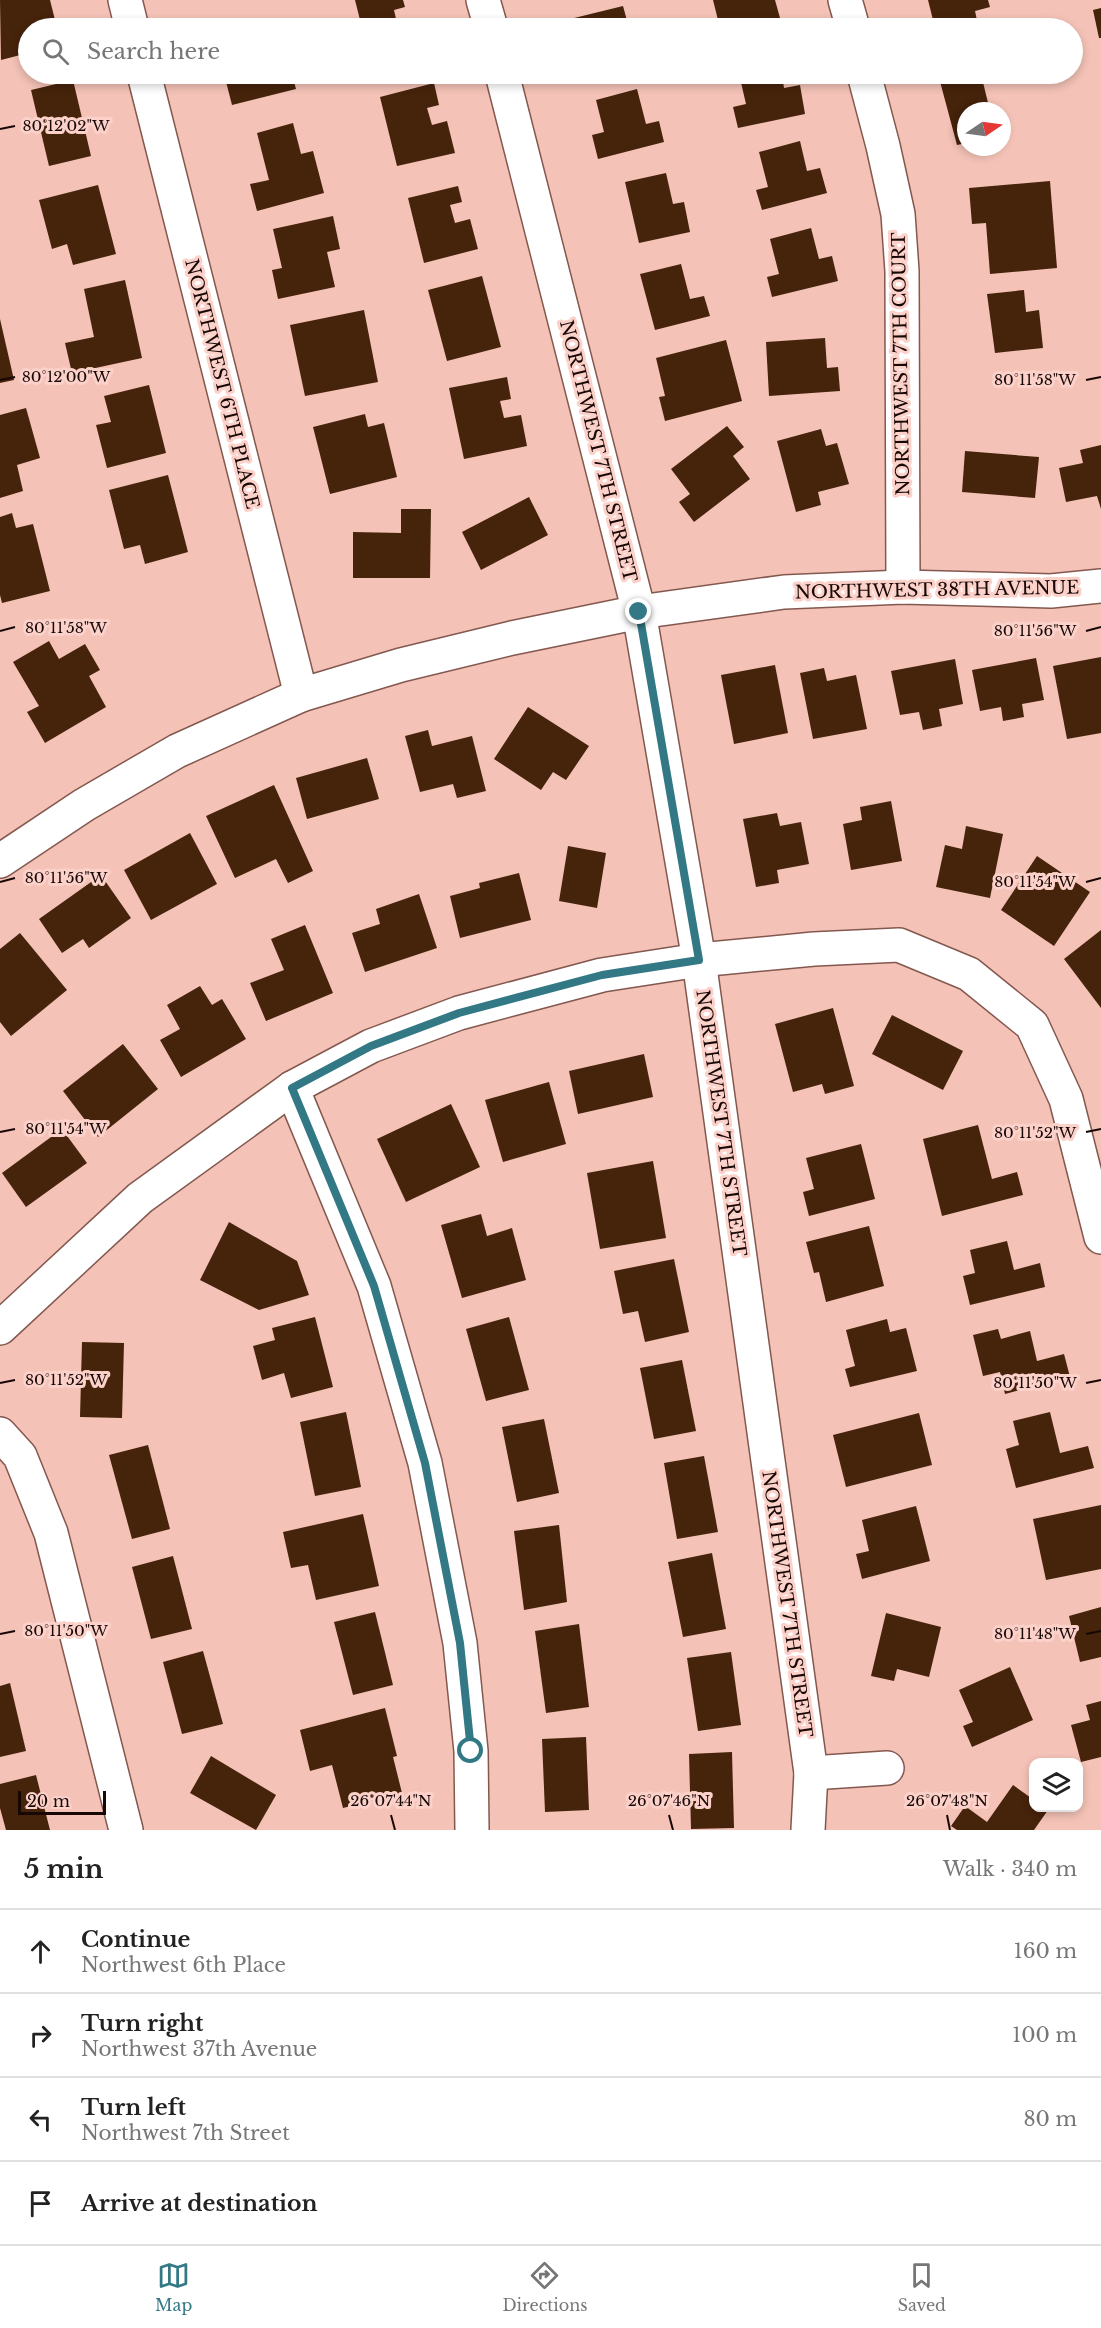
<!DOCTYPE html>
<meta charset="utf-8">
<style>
body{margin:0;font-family:"Libre Baskerville",serif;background:#f6f6f6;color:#222}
.controls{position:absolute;right:18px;bottom:18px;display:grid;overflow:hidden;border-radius:12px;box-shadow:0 3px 9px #0003}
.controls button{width:54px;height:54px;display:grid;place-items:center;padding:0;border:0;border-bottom:2px solid #e0e0e0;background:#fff;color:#222;font:30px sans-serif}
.compass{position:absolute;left:957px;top:102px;width:54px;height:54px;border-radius:50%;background:#fff;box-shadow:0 3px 9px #0003;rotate:77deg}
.scale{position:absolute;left:18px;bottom:15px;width:88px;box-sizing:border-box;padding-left:6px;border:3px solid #170705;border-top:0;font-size:16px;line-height:21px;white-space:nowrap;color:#170705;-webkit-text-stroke:4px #fbd1c9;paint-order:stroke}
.stop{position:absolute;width:18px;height:18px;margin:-14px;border:4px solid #327885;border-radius:50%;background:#fff}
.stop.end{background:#327885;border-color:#fff;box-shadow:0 2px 6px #0008}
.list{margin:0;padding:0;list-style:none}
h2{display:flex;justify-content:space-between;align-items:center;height:78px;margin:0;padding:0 24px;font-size:26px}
h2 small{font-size:20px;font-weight:400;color:#767676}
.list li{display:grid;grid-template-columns:39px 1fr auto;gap:18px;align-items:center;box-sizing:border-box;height:84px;padding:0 24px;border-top:2px solid #e0e0e0}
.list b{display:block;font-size:22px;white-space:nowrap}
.list p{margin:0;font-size:20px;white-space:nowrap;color:#767676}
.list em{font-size:20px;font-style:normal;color:#767676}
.icon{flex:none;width:33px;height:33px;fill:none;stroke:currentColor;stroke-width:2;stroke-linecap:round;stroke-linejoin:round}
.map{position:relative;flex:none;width:1101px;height:1830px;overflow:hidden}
.search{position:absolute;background:#fff;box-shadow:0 3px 9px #0003;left:18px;right:18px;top:18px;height:66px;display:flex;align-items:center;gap:15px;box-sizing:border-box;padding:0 21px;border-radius:33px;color:#767676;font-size:22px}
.sheet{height:414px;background:#fff}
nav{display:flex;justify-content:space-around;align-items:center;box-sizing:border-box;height:84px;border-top:2px solid #e0e0e0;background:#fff;font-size:16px;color:#767676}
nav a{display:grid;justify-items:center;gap:3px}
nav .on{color:#327885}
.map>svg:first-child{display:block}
.building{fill:#46230b}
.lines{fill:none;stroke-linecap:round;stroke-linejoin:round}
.minor-casing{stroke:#83584f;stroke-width:36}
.minor{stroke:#fff;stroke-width:33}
.route{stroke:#327885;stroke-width:8}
.ticks{fill:none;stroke:#170705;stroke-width:2}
.labels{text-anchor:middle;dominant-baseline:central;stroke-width:6;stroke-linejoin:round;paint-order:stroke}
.street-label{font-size:18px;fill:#170705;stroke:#fbd1c9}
.ticks-label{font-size:15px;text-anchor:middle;fill:#170705;stroke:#fbd1c9;stroke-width:6;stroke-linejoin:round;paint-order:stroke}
</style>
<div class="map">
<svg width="1101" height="1830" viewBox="0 0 1101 1830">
<rect width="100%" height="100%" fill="#f4c2b7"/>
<g class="building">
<path d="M0 0H50L57 28H28V53L1 60Z"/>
<path d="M355 0H403L405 7 394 10 398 28H362Z"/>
<path d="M713 0H775L780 18 738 28H720Z"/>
<path d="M928 0H988L990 7 975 11 978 25 963 28H935Z"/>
<path d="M623 6 629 28H564L562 21Z"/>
<path d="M1101 8V38H1099L1093 10Z"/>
<path d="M279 19 281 28H244Z"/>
<path d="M224 74H292L296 89 232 105Z"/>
<path d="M739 74H782L784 88 800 85 805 114 738 128 733 107 746 104Z"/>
<path d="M938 74H981L990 111H966V143L957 145Z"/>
<path d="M73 80 91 156 49 166 31 90Z"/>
<path d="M434 83 439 105 427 108 432 125 447 121 455 153 397 166 380 97Z"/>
<path d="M637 89 646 124 659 121 664 142 598 159 592 135 604 132 596 100Z"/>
<path d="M293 123 301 154 313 151 324 193 257 211 250 184 269 180 257 133Z"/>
<path d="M800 141 807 171 820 168 827 193 762 210 756 190 768 187 759 152Z"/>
<path d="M666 173 673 204 684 202 690 232 639 243 625 182Z"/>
<path d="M1050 181 1057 268 990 274 986 223 972 224 969 188Z"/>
<path d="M98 185 116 254 73 265 67 244 52 249 39 200Z"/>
<path d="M458 186 462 202 450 205 455 223 470 219 478 249 424 263 408 198Z"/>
<path d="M333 216 340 249 327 252 335 287 278 299 272 270 282 268 273 229Z"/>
<path d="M811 228 819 259 832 256 838 281 772 297 767 277 779 274 770 239Z"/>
<path d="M681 264 690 299 704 296 710 316 655 330 640 274Z"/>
<path d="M482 276 501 347 447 361 428 290Z"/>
<path d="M125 280 142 358 72 373 65 343 94 337 84 289Z"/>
<path d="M1024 290 1026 312 1039 310 1043 348 995 353 987 294Z"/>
<path d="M364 310 378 382 305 396 290 325Z"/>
<path d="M0 319 14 380 0 383Z"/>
<path d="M825 338 827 368 838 367 840 391 769 396 766 342Z"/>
<path d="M726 340 742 401 665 421 659 397 665 396 656 358Z"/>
<path d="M507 377 511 399 500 401 504 418 521 415 527 446 464 459 449 388Z"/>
<path d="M149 385 166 453 107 468 96 425 111 422 104 396Z"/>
<path d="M26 408 40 458 17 465 23 491 0 498V415Z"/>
<path d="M365 414 368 427 384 423 397 477 330 494 313 427Z"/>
<path d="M727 426 744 447 733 456 750 479 694 522 679 502 690 494 671 469Z"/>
<path d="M821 429 826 446 837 443 849 484 818 492 821 505 796 512 777 441Z"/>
<path d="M1101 445V509L1097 496 1066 502 1059 468 1083 463 1080 450Z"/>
<path d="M965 451 1039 457 1035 498 962 492Z"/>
<path d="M168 475 188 552 145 564 140 545 124 549 109 490Z"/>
<path d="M529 497 548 535 481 570 462 532Z"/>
<path d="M401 509H431L430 578H353V532L401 533Z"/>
<path d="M12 513 16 528 33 524 50 591 2 603 0 595V517Z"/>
<path d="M49 641 59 659 85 644 100 670 89 676 106 707 45 743 27 712 39 706 13 662Z"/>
<path d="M1101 657V733L1067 739 1053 666Z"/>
<path d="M1036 658 1044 700 1022 704 1024 717 1003 721 1001 707 980 711 972 670Z"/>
<path d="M955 659 963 704 939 709 942 726 923 730 919 712 900 715 891 671Z"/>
<path d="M775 665 788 733 734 744 721 675Z"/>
<path d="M824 668 827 681 856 675 867 729 813 739 800 673Z"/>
<path d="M528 707 589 746 566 780 553 772 541 790 494 759Z"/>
<path d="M428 730 432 746 472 736 486 791 457 798 453 784 420 792 405 736Z"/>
<path d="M367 758 379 799 307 819 296 778Z"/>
<path d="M274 785 313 871 288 883 276 859 235 878 206 816Z"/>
<path d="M891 801 902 861 851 870 843 824 862 820 860 807Z"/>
<path d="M777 813 780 826 801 822 809 864 777 870 779 883 756 887 743 819Z"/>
<path d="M966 826 1003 834 990 898 936 887 945 845 962 849Z"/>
<path d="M190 833 217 884 151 920 124 870Z"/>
<path d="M568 846 606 853 597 908 559 901Z"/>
<path d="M1037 856 1090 892 1054 946 1001 910Z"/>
<path d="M519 873 531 920 460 938 450 896 480 888 479 883Z"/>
<path d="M101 875 131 918 89 948 83 939 62 953 39 919Z"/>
<path d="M419 894 437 948 365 972 352 933 380 924 376 909Z"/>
<path d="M305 925 333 993 266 1021 250 983 284 970 271 939Z"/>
<path d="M1101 930V1008L1064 959Z"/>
<path d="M20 933 67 990 11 1036 0 1022V949Z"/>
<path d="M200 986 212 1005 222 999 246 1039 181 1077 160 1040 180 1029 167 1005Z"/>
<path d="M833 1008 854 1086 825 1094 822 1084 793 1092 775 1024Z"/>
<path d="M892 1015 963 1051 943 1090 872 1054Z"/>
<path d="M123 1044 158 1089 98 1137 63 1091Z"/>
<path d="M644 1054 653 1097 578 1114 569 1071Z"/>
<path d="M549 1082 566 1144 503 1162 485 1100Z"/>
<path d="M451 1104 480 1167 406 1202 377 1139Z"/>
<path d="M978 1125 992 1179 1017 1172 1023 1195 942 1216 923 1139Z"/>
<path d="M62 1129 87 1163 26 1207 2 1173Z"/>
<path d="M861 1144 875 1199 809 1216 803 1192 814 1189 806 1158Z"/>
<path d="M653 1161 666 1238 600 1249 587 1173Z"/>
<path d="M481 1214 487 1236 512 1228 526 1280 462 1298 441 1225Z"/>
<path d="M229 1222 297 1261 309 1295 259 1310 200 1280Z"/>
<path d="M869 1226 884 1286 826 1302 819 1272 814 1273 806 1242Z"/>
<path d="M1007 1241 1014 1270 1040 1263 1045 1287 970 1305 963 1276 975 1273 970 1250Z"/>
<path d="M674 1259 689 1332 645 1342 638 1311 623 1314 614 1271Z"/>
<path d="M315 1317 333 1387 291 1398 284 1373 262 1380 253 1346 275 1340 272 1328Z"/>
<path d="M509 1317 529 1390 486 1401 466 1329Z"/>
<path d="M887 1319 890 1332 906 1328 917 1371 850 1387 845 1369 855 1366 846 1330Z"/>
<path d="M998 1329 1001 1339 1030 1331 1037 1361 1064 1354 1070 1377 1005 1394 1000 1372 983 1376 973 1335Z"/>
<path d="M82 1342 124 1343 122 1418 80 1417Z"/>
<path d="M682 1360 696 1431 654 1439 640 1368Z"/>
<path d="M346 1412 361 1487 315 1496 300 1422Z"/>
<path d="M1050 1412 1060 1453 1088 1446 1094 1468 1016 1488 1006 1449 1019 1445 1013 1421Z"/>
<path d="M919 1413 932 1465 846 1487 833 1435Z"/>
<path d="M544 1419 559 1493 517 1502 502 1427Z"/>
<path d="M148 1445 170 1529 132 1539 109 1455Z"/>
<path d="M704 1456 718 1532 677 1539 664 1463Z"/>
<path d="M1101 1505V1569L1046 1580 1033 1519Z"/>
<path d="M916 1506 930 1561 862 1579 856 1554 869 1551 862 1520Z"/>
<path d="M363 1514 379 1586 316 1600 308 1565 291 1568 283 1532Z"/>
<path d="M559 1525 567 1602 524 1610 514 1531Z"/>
<path d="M712 1553 726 1629 683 1637 668 1562Z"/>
<path d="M173 1556 192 1629 151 1639 132 1567Z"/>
<path d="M1101 1607V1657L1080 1662 1069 1616Z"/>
<path d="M375 1612 393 1685 353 1695 334 1622Z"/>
<path d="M886 1613 941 1627 929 1677 897 1669 894 1681 871 1676Z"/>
<path d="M579 1624 589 1707 546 1713 535 1631Z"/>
<path d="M203 1651 223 1724 182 1734 163 1662Z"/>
<path d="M731 1652 741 1725 698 1731 687 1658Z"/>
<path d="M1010 1667 1033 1720 972 1747 963 1726 973 1722 959 1690Z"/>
<path d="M10 1683 26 1751 0 1757V1686Z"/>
<path d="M1101 1701V1757L1081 1762 1071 1725 1090 1720 1086 1705Z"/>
<path d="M385 1708 397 1756 393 1757 402 1793 343 1808 332 1765 310 1771 300 1730Z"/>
<path d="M586 1737 589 1810 545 1812 542 1739Z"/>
<path d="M732 1752 734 1828 691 1829 689 1754Z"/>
<path d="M211 1756 276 1795 256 1830 190 1793Z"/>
<path d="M36 1775 50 1830H6L0 1808V1784Z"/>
<path d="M1013 1785 1034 1800V1808H1045L1048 1810 1034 1830H957L951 1826 965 1806 987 1822Z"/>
</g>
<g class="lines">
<g class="minor-casing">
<g id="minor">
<path d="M125 0 132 28"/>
<path d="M483 0 491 28"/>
<path d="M845 0 853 28"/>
<path d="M144 74 301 695"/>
<path d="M502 74 639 612 699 960 811 1773 808 1830"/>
<path d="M864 74 883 146 898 214 902 271 903 587"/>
<path d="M0 861 84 805 177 751 301 695 401 665 512 638 639 612 784 592 903 587 1051 591 1101 586"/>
<path d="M292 1088 374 1286 425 1463 460 1643 471 1751 472 1830"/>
<path d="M0 1328 140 1198 292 1088 371 1046 459 1013 602 975 699 960 814 949 899 945 969 974 1032 1025 1066 1099 1101 1237"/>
<path d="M0 1434 20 1456 51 1533 126 1830"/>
<path d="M811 1773 887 1768"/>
</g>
</g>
<use href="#minor" class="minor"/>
</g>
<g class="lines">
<path class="route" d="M471 1751 460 1643 425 1463 374 1286 292 1088 371 1046 459 1013 602 975 699 960 639 612"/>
</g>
<path class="ticks" d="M0 129 15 126M0 380 15 377M1086 380 1101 377M0 631 15 627M1086 631 1101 627M0 882 15 878M1086 882 1101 878M0 1132 15 1129M1086 1132 1101 1129M0 1383 15 1380M1086 1383 1101 1380M0 1634 15 1631M1086 1634 1101 1631M391 1815 395 1830M669 1815 673 1830M947 1815 950 1830"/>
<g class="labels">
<g class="street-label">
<text transform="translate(901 364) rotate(-91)">NORTHWEST 7TH COURT</text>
<text transform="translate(222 384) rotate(76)">NORTHWEST 6TH PLACE</text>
<text transform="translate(598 451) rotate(76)">NORTHWEST 7TH STREET</text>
<text transform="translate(937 590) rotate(-1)">NORTHWEST 38TH AVENUE</text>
<text transform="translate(721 1123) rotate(82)">NORTHWEST 7TH STREET</text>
<text transform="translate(787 1604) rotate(82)">NORTHWEST 7TH STREET</text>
</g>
</g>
<g class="ticks-label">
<text x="66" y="131">80°12'02"W</text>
<text x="66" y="382">80°12'00"W</text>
<text x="1035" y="385">80°11'58"W</text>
<text x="66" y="633">80°11'58"W</text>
<text x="1035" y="636">80°11'56"W</text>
<text x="66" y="883">80°11'56"W</text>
<text x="1035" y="887">80°11'54"W</text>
<text x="66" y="1134">80°11'54"W</text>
<text x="1035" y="1138">80°11'52"W</text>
<text x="66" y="1385">80°11'52"W</text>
<text x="1035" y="1388">80°11'50"W</text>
<text x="66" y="1636">80°11'50"W</text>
<text x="1035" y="1639">80°11'48"W</text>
<text x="391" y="1806">26°07'44"N</text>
<text x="669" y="1806">26°07'46"N</text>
<text x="947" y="1806">26°07'48"N</text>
</g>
</svg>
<div class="controls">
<button><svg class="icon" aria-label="layers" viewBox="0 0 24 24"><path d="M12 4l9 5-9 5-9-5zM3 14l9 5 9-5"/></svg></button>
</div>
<svg class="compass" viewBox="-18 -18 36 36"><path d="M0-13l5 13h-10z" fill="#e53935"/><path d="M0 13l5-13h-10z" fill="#767676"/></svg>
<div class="scale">20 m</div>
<div class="stop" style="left:471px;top:1751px"></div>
<div class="stop end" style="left:639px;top:612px"></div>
<div class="search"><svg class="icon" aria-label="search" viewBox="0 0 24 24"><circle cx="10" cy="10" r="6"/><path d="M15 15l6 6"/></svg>Search here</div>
</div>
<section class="sheet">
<h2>5 min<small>Walk · 340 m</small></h2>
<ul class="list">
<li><svg class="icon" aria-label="ahead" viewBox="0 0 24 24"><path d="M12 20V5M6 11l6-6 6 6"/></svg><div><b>Continue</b><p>Northwest 6th Place</p></div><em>160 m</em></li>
<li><svg class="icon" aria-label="right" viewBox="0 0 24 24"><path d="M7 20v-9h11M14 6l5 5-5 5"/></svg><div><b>Turn right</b><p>Northwest 37th Avenue</p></div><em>100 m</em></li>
<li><svg class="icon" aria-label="left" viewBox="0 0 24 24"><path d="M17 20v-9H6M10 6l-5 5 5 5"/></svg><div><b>Turn left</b><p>Northwest 7th Street</p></div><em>80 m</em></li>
<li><svg class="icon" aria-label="arrive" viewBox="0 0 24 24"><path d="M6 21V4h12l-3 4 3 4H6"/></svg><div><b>Arrive at destination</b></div></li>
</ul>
</section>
<nav>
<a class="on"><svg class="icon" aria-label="map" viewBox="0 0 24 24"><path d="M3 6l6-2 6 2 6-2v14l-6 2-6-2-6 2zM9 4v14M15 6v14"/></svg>Map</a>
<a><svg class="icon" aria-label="directions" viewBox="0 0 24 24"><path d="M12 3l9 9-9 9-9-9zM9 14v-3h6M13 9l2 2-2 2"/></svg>Directions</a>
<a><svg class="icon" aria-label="saved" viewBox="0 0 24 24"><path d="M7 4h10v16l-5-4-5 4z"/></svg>Saved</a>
</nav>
